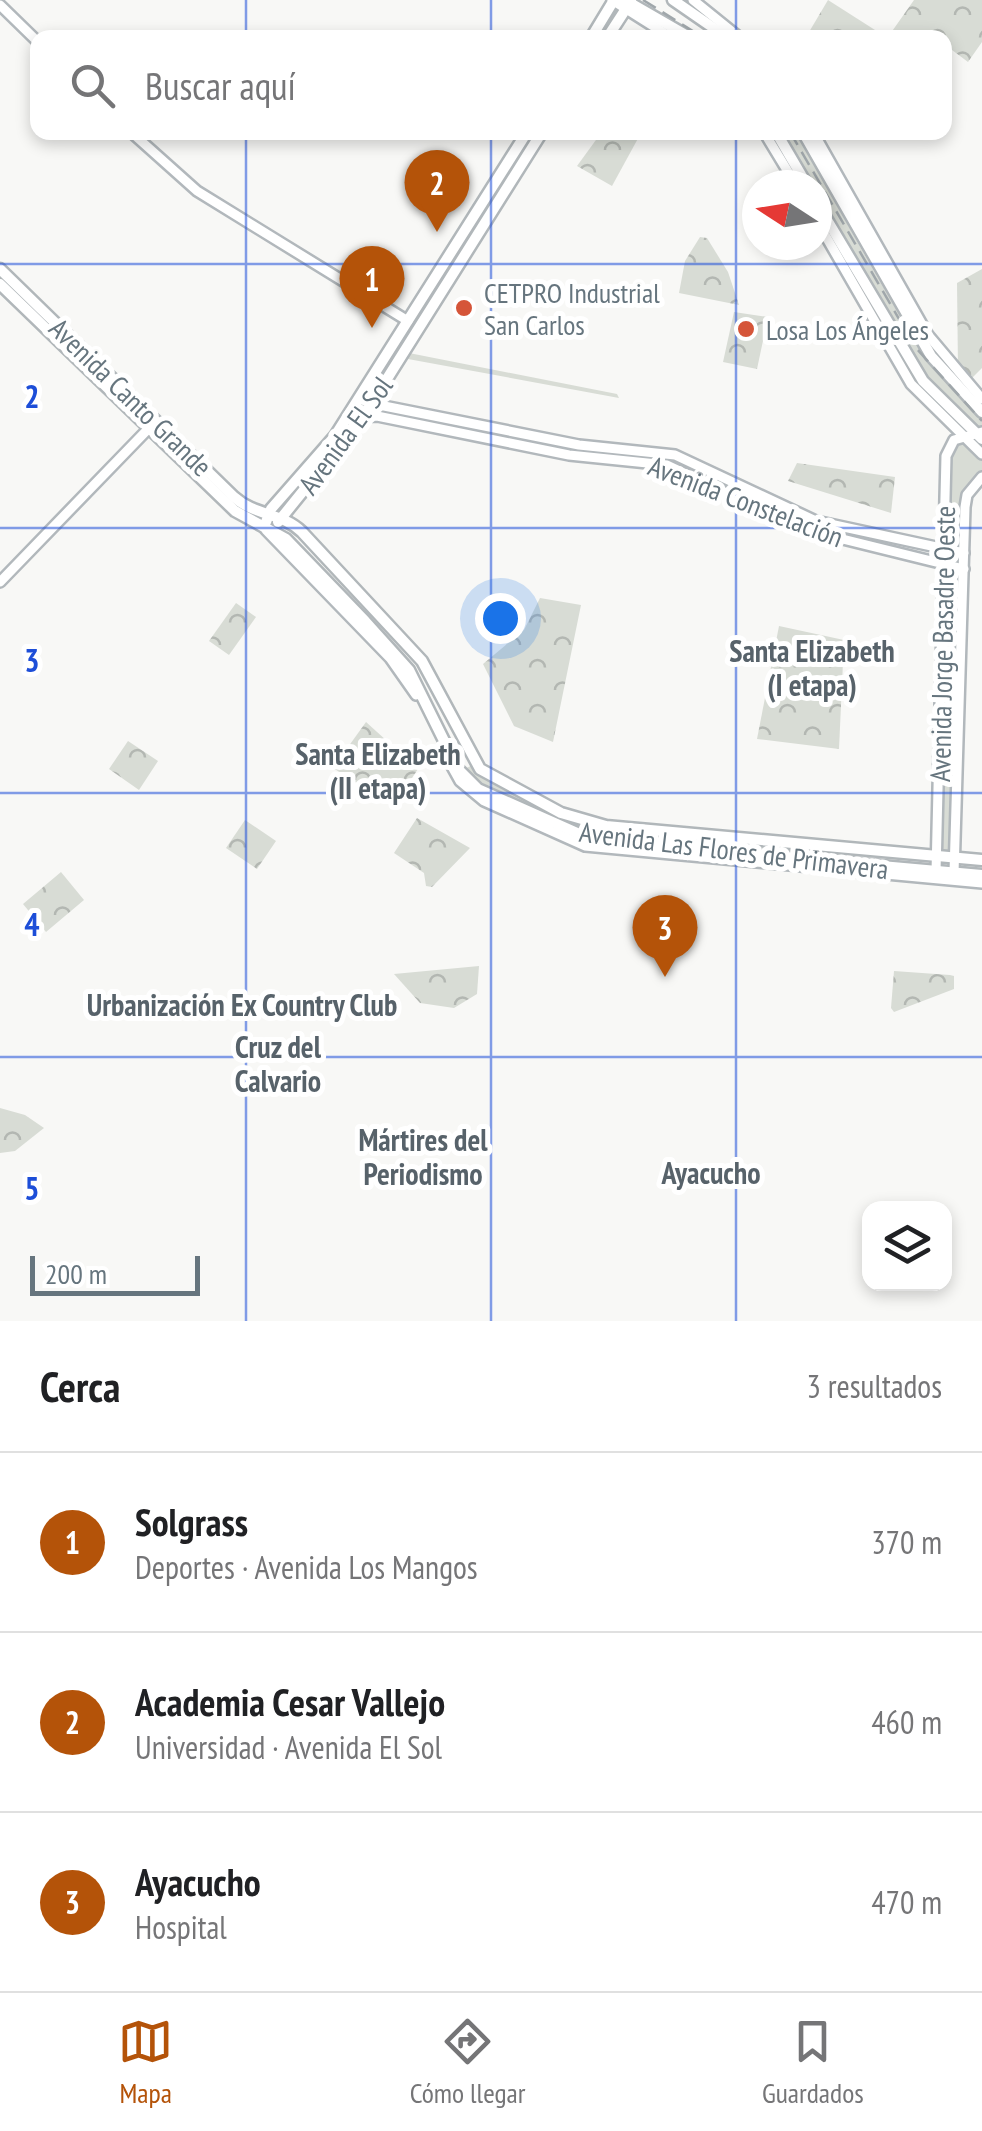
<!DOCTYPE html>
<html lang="es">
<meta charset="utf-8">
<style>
body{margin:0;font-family:"PT Sans Narrow",sans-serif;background:#f2f2f2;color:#202124}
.controls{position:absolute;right:30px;bottom:30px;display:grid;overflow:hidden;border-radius:20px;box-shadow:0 5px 15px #0003}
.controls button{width:90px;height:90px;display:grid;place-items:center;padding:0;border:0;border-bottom:2px solid #e0e0e0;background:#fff;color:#202124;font:50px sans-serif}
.compass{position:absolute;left:742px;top:170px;width:90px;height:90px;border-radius:50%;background:#fff;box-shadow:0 5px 15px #0003;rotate:282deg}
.scale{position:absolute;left:30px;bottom:25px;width:170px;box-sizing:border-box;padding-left:10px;border:5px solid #66757e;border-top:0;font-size:28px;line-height:35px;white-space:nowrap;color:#66757e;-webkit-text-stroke:8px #fff;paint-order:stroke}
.you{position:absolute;left:500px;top:618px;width:35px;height:35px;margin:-25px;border:8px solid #fff;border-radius:50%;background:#1a73e8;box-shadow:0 0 0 15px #1a73e833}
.badge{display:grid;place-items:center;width:65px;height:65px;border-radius:50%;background:#b45309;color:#fff;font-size:32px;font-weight:700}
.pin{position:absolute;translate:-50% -82px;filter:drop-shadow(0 2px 5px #0008)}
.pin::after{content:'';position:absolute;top:52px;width:35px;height:30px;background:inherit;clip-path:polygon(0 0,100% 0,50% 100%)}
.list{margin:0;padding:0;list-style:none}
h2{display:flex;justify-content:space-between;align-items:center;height:130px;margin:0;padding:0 40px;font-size:42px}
h2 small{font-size:32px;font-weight:400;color:#757577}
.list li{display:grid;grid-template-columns:65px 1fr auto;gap:30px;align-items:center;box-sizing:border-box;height:180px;padding:0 40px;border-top:2px solid #e0e0e0}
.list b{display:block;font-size:38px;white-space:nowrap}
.list p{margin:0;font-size:32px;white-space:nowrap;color:#757577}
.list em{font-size:32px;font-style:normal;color:#757577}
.icon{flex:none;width:55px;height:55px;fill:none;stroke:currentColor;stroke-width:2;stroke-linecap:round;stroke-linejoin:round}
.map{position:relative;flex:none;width:982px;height:1321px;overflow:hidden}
.search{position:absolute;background:#fff;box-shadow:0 5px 15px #0003;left:30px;right:30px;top:30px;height:110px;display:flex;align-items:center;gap:25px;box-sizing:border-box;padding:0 35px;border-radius:20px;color:#757577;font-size:38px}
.sheet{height:670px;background:#fff}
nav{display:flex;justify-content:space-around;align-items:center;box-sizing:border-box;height:140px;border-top:2px solid #e0e0e0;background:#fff;font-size:28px;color:#757577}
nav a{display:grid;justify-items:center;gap:5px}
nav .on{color:#b45309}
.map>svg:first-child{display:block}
.grass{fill:#d8dcd5}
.park{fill:url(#park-crowns)}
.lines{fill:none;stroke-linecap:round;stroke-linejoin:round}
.secondary-casing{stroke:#b2b8bc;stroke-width:14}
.primary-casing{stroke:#b1b7ba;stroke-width:15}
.secondary{stroke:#fff;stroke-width:9}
.primary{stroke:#fff;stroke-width:10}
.rail{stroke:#a0a7ab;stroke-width:2.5;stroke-dasharray:15 8;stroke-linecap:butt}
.grid{fill:none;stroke:#1d4ed8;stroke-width:2.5;stroke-opacity:0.55}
.poi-dot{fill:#d55539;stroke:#fff;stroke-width:4}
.labels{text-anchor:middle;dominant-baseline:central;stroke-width:10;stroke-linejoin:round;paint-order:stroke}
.poi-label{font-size:28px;fill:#66757e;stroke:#fff;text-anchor:start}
.street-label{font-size:28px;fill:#66757e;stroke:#fff}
.neighbourhood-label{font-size:30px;font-weight:bold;fill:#57626a;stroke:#fff}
.grid-label{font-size:32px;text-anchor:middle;font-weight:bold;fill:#1d4ed8;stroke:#fff;stroke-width:10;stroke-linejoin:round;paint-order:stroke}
</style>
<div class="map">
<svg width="982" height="1321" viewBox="0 0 982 1321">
<defs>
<pattern id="park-crowns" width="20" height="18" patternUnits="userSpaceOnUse" patternTransform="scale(2.5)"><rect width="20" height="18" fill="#d8dcd5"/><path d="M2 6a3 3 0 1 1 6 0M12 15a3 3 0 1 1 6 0" fill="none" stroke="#b3b7b2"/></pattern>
</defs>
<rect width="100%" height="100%" fill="#f8f8f6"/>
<g class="grass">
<path d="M779 133H796C854 228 900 340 982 416V428L976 430 925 380 817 196V185H810Z"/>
<path d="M409 353 617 394 619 398 408 359Z"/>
<path d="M956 442H962L982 456V472L969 489 960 545H948V455Z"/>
<path d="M950 569 959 570 952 854 939 849Z"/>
<path d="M474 764 571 819 847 852 848 861 599 837 482 788 463 770Z"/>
</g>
<g class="park">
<path d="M828 0 886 37H815L809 32Z"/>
<path d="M914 0H982V42L968 62 952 50 945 67 944 38 888 37Z"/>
<path d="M601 133H641L612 186 577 166Z"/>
<path d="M700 237 707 238 728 272 739 305 679 293 685 261Z"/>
<path d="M982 269V368L969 381 958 370 957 283Z"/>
<path d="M734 312 768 317 757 369 723 362Z"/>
<path d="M797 463 895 477 891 513 788 481Z"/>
<path d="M540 598 581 605 553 742 514 726 483 664 524 630Z"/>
<path d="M236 603 256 617 229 655 209 641Z"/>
<path d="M779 626 844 640 839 749 757 739Z"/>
<path d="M366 722 418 769 393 806 333 768Z"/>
<path d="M128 741 158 761 139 790 109 769Z"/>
<path d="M417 818 470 848 432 887 426 886 424 873 394 853Z"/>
<path d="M245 820 276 841 257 869 226 848Z"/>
<path d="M61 872 84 900 46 932 23 904Z"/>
<path d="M479 966 477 994 454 1008 420 1003 394 974Z"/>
<path d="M894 971 950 975 954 976V989L894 1012 891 1008Z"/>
<path d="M0 1108 25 1115 44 1128 15 1151 0 1153Z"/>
</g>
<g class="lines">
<g class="secondary-casing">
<g id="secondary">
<path d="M612 0 672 38"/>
<path d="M693 0 740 38"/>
<path d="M0 5 38 42"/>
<path d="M131 132 197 191 408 321"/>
<path d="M764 132 796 185"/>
<path d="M813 132 928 335 982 399"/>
<path d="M817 221 911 384 982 454"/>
<path d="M369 403 579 445 675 455 816 521 964 553"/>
<path d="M361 417 377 416 569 455 667 465 802 529 964 569"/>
<path d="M266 530 390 658 416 695"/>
<path d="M0 582 151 426"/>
<path d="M450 763 460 781 484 801 585 846 982 883"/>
<path d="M936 872 946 456 954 440 982 432"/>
<path d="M954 873 965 507 967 495 982 477"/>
</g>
</g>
<g class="primary-casing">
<g id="primary">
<path d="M625 0 691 38"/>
<path d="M673 0 728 38"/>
<path d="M591 38 614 0"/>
<path d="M607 38 631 1"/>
<path d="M776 132 807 185"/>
<path d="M803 132 931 356 982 412"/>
<path d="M817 203 923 381 982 439"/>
<path d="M0 269 234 497C255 516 281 512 302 532L422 661 480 769 561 813 606 826 982 860"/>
<path d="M0 284 235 511 286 539 365 621 409 670 458 769 478 789 593 840 982 875"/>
<path d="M266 522 271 509 335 436 527 132"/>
<path d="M278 522 363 417 542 132"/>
</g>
</g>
<use href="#secondary" class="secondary"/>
<use href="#primary" class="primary"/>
<g class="rail">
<path d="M643 0 704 38"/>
<path d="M790 132 916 348 982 421"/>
</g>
</g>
<path class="grid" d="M246 0V38M491 0V38M736 0V38M246 132V1321M491 132V1321M736 132V1321M0 264H982M0 528H982M0 793H982M0 1057H982"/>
<g class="poi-dot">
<circle cx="464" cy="308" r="10"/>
<circle cx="746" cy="329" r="10"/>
</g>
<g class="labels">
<g class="poi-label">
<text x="484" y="292">CETPRO Industrial<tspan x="484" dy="32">San Carlos</tspan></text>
<text x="766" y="329">Losa Los Ángeles</text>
</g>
<g class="street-label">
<text transform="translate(131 397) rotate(44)">Avenida Canto Grande</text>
<text transform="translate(345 435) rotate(-54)">Avenida El Sol</text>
<text transform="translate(746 501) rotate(21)">Avenida Constelación</text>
<text transform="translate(942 644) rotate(-89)">Avenida Jorge Basadre Oeste</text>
<text transform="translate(734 850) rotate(7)">Avenida Las Flores de Primavera</text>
</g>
<g class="neighbourhood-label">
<text x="812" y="650">Santa Elizabeth<tspan x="812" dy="34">(I etapa)</tspan></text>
<text x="378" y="753">Santa Elizabeth<tspan x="378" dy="34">(II etapa)</tspan></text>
<text x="242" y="1004">Urbanización Ex Country Club</text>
<text x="278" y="1046">Cruz del<tspan x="278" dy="34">Calvario</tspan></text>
<text x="423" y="1139">Mártires del<tspan x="423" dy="34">Periodismo</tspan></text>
<text x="711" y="1172">Ayacucho</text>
</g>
</g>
<g class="grid-label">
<text x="32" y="408">2</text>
<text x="32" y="672">3</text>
<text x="32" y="936">4</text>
<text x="32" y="1200">5</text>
</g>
</svg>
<div class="controls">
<button><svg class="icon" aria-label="layers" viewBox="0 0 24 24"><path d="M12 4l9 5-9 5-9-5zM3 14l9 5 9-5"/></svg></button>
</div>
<svg class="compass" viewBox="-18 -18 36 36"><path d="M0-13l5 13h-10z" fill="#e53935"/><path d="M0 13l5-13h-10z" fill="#757577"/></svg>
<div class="scale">200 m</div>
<div class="you"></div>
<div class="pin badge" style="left:372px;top:328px">1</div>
<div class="pin badge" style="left:437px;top:232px">2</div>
<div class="pin badge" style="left:665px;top:977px">3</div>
<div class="search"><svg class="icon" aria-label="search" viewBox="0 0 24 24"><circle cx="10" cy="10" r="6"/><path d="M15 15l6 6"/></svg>Buscar aquí</div>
</div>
<section class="sheet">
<h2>Cerca<small>3 resultados</small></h2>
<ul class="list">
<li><span class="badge">1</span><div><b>Solgrass</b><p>Deportes · Avenida Los Mangos</p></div><em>370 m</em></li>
<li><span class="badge">2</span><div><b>Academia Cesar Vallejo</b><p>Universidad · Avenida El Sol</p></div><em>460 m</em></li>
<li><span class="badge">3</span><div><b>Ayacucho</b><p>Hospital</p></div><em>470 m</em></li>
</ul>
</section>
<nav>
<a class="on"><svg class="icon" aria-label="map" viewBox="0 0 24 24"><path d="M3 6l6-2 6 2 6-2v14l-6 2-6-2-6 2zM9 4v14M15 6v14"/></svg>Mapa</a>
<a><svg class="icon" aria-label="directions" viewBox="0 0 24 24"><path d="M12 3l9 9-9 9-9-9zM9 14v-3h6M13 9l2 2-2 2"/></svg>Cómo llegar</a>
<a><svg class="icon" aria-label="saved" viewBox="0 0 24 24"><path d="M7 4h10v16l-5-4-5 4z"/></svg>Guardados</a>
</nav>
